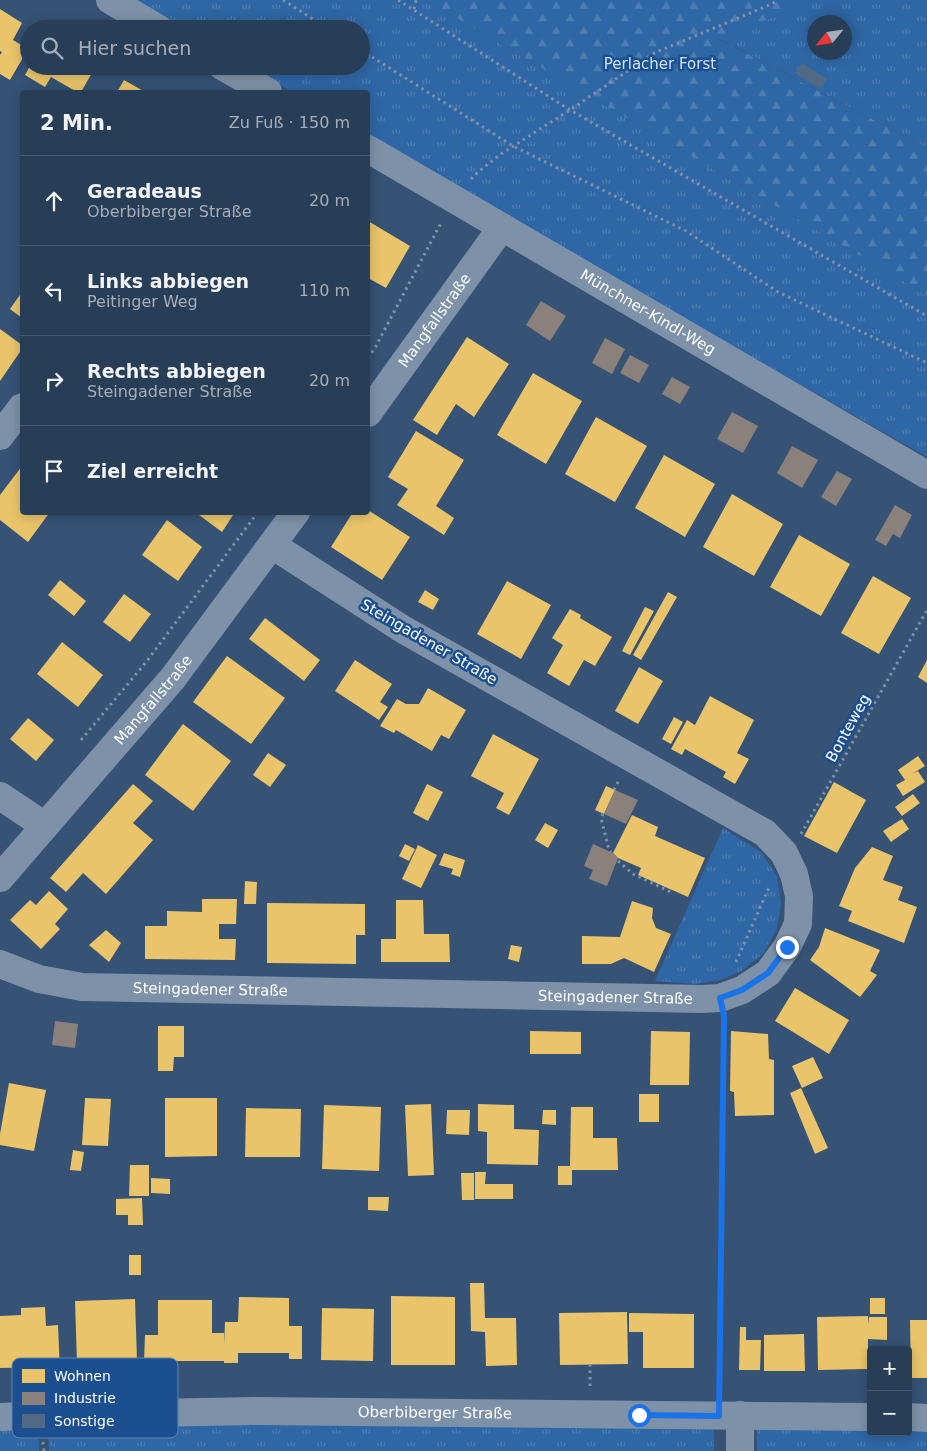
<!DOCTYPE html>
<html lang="de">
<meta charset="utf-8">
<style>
body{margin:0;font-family:"DejaVu Sans",sans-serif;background:#30455d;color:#f1f3f6}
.controls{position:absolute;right:15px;bottom:15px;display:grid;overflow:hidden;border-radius:5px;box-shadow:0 2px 12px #0003}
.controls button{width:45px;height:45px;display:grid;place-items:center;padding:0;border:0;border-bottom:1px solid #44576d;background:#283e57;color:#f1f3f6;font:25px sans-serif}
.compass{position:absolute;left:807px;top:15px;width:45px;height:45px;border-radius:50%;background:#283e57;box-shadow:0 2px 12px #0003;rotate:240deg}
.stop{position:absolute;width:15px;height:15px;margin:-11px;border:4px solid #1a73e8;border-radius:50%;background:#fff}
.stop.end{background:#1a73e8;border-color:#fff;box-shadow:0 1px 5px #0008}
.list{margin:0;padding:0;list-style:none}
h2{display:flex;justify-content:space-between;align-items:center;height:65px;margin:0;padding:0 20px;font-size:21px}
h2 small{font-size:16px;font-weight:400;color:#a5aeba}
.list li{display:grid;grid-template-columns:32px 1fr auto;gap:15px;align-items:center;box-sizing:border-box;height:90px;padding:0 20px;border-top:1px solid #44576d}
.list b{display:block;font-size:19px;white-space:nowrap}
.list p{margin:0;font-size:16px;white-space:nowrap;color:#a5aeba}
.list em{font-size:16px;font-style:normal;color:#a5aeba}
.icon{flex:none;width:28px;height:28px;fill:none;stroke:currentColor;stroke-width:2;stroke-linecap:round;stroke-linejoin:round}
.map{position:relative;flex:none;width:927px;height:1451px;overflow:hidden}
.search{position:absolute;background:#283e57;box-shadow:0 2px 12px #0003;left:20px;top:20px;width:350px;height:55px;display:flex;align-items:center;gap:12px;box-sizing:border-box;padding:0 18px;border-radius:28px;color:#a5aeba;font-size:19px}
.panel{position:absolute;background:#283e57;box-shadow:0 2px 12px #0003;left:20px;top:90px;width:350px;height:425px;border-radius:5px}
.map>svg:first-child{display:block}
.grass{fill:url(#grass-tufts);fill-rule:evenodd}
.forest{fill:url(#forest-firs)}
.homes{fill:#e9c46a}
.industry{fill:#8a817c}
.building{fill:#526984}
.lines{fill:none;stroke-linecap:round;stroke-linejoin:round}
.path{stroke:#7d92a8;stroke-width:3;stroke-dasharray:2.5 4;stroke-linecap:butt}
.minor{stroke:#7d92a8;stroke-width:28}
.route{stroke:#1a73e8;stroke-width:6}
.labels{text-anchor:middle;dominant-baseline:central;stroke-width:5;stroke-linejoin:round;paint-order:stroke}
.park-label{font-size:15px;fill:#cfe3fa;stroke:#1b4f8f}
.street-label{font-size:15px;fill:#fff;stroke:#1b4f8f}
.key{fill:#1b4f8f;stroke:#5f84b1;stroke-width:1}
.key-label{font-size:14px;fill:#fff}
</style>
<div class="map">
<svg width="927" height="1451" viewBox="0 0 927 1451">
<defs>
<pattern id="grass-tufts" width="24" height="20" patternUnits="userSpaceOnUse" patternTransform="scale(1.25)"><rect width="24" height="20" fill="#2f66a5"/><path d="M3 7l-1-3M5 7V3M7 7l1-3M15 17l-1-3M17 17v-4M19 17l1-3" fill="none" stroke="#4e7db2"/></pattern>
<pattern id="forest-firs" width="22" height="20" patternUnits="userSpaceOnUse" patternTransform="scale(1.25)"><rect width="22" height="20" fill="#2f66a5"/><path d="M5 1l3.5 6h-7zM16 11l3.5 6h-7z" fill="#4e7db2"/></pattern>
</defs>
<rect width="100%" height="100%" fill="#365274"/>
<g class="grass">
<path d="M137 0H426L927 295V457L368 138V92H292L248 66H361V29H185Z"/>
<path d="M804 0H927V148L718 38 790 10ZM814 22H844V52H814Z"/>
<path d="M723 828 761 852 777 876 781 903 777 929 763 954 741 971 720 980 695 984 655 981Z"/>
<path d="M234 1424 714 1428V1451H49L48 1428Z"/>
<path d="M38 1428 39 1451H0V1430Z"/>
<path d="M757 1428 871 1430V1432L927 1431V1451H757Z"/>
</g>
<path class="forest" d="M426 0H804L790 10 719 39 927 148V295Z"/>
<g class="homes">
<path d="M0 9 22 23 13 40 28 49 10 80 0 74V55L2 52 0 51Z"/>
<path d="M30 66H96L81 92H77L51 77 45 87 25 75Z"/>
<path d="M124 80 145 92H117Z"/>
<path d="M368 221 410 246 386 288 368 278Z"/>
<path d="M22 292V318L10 309Z"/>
<path d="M0 329 22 345V349L0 381Z"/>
<path d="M467 337 509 364 474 417 456 404 437 435 413 420Z"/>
<path d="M533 373 582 401 546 464 497 435Z"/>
<path d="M596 417 647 446 615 502 565 474Z"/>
<path d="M416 431 464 460 436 506 454 518 444 535 397 505 408 489 388 477Z"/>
<path d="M664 455 715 484 685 537 635 508Z"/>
<path d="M22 466V512H50L28 542 0 520V495Z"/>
<path d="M732 494 783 524 754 576 703 547Z"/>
<path d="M368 510 410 537 382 580 331 547 353 512H368Z"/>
<path d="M195 512H235L222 532Z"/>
<path d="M167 520 202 547 178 581 142 555Z"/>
<path d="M799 535 850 564 821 616 770 587Z"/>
<path d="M873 576 911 598 879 654 841 633Z"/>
<path d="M60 580 86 601 74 616 48 595Z"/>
<path d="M507 581 551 605 521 659 477 634Z"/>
<path d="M425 590 439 599 433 610 418 602Z"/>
<path d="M668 592 677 597 641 660 633 655Z"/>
<path d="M124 594 151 614 130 642 103 622Z"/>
<path d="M645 607 654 611 630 655 622 651Z"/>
<path d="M570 609 581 615 580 618 612 637 595 666 584 660 569 686 547 673 563 645 552 638Z"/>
<path d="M265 618 320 660 304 681 249 639Z"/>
<path d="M62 642 103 675 78 707 37 674Z"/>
<path d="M227 656 285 698 251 744 193 702Z"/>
<path d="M355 660 392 684 380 702 388 707 379 720 335 691Z"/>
<path d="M927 660V683L918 677Z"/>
<path d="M639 667 663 681 638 724 615 711Z"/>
<path d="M428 688 466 710 449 739 441 735 432 751 396 730 394 733 380 726 397 699 406 704H419Z"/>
<path d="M710 696 754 720 737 753 749 759 735 784 723 777 726 772 685 749 682 755 671 749 687 720 695 725Z"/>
<path d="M674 717 683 722 671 744 662 739Z"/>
<path d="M28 718 54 740 36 761 10 739Z"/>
<path d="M183 724 231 761 193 811 145 775Z"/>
<path d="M493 734 539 759 509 815 496 808 504 793 471 776Z"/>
<path d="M268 753 286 765 270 787 253 775Z"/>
<path d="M918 756 925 766 912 774 918 771 925 782 903 796 896 785 905 780 898 770Z"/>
<path d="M834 782 866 800 837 853 804 836Z"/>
<path d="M133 784 153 801 133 823 153 840 106 894 83 873 66 892 50 878Z"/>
<path d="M427 784 443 792 428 821 413 813Z"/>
<path d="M606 786 615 790 604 814 595 810Z"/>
<path d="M913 794 920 803 902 816 895 807Z"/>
<path d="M632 815 658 827 655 836 705 858 688 897 638 875 641 868 618 858 613 853Z"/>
<path d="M902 819 909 829 891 842 883 831Z"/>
<path d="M545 823 558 830 548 848 535 840Z"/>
<path d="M405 844 415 849 409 861 399 856Z"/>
<path d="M418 845 437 855 421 888 402 879Z"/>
<path d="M872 847 893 856 883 880 903 887 898 900 917 907 904 943 848 921 852 911 839 906 855 868Z"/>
<path d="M444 853 465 860 460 877 451 874 453 869 439 865Z"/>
<path d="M245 881 257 882 256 904H244Z"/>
<path d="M49 891 68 909 55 924 60 929 41 949 10 920 30 900 36 905Z"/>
<path d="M202 899H237L236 924H219V939H236L235 960 145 959V926H167V911L202 912Z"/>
<path d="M396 900H423L424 934H449L450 962H381V939H396Z"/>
<path d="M632 901 653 908 652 918 656 928 671 934 654 972 624 958 611 964H582V936L620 937Z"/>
<path d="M267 903 365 904V935H356V964L267 963Z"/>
<path d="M825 928 880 950 870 971 877 975 860 997 810 960 819 947Z"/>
<path d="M106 930 121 943 109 962 89 945Z"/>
<path d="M511 945 522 947 519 962 508 959Z"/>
<path d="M795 988 849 1020 829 1054 775 1021Z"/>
<path d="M158 1026H184V1057H174L173 1071H158Z"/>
<path d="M530 1031 581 1032V1054H530Z"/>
<path d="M651 1031 690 1032 689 1085H650Z"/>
<path d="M731 1031 768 1034 769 1059 774 1060V1115L735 1116 734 1092 730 1091Z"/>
<path d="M813 1057 823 1078 802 1088 792 1066Z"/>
<path d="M9 1083 46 1090 34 1151 0 1145V1134Z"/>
<path d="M801 1088 828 1148 815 1154 790 1093Z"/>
<rect x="639" y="1094" width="20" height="28"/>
<path d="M85 1098 111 1099 108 1146 82 1145Z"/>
<path d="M165 1098H217V1156L165 1157Z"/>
<path d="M431 1104 434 1175 408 1176 405 1105Z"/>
<path d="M478 1104 514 1105V1129L539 1130 538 1165 487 1164V1132L478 1131Z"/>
<path d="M324 1105 381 1107 379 1171 322 1169Z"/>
<path d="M571 1107H593V1138H617L618 1170H572V1185H558V1166H570Z"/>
<path d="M246 1108 301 1109 300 1157H245Z"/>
<path d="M447 1110H470L469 1135 446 1134Z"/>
<path d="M543 1110H556V1125L542 1124Z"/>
<path d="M73 1150 84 1152 81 1171 70 1170Z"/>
<path d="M130 1165H149V1196H129Z"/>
<path d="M475 1172H486L485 1184H513V1199H475Z"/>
<path d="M461 1173H474V1200H462Z"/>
<path d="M151 1178 170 1179V1194L151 1193Z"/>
<path d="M368 1197H389L388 1211 368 1210Z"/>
<path d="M142 1198 143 1225H128V1215H116V1199Z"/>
<rect x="129" y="1255" width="12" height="20"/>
<path d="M470 1283H484L485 1318H516L517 1365 486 1366 485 1332 471 1331Z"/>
<path d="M391 1296 455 1297V1365H391Z"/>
<path d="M239 1297 289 1298V1326H302V1359H289V1353H238V1363H224V1361H144L145 1335H158V1300H212V1333H224V1345L225 1322H238Z"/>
<rect x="870" y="1298" width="15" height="16"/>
<path d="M135 1299 137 1361 77 1363 75 1301Z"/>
<path d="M45 1307 46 1326 58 1325 60 1372 47 1373V1367L0 1368V1316L21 1315V1308Z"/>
<path d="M322 1308 374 1309 373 1361 321 1360Z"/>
<path d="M627 1312 628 1364 560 1365 559 1313Z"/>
<path d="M629 1313 694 1314V1368H643V1332H629Z"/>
<path d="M868 1316V1324L869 1317H887V1340L868 1339V1369L818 1370 817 1317Z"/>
<path d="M910 1320H927V1378H911Z"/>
<path d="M740 1327H746V1340H761L760 1370H739Z"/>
<path d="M804 1334 805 1371H764V1335Z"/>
<path d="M886 1346 907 1347V1350H886Z"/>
</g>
<g class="industry">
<path d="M541 301 566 316 550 341 526 325Z"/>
<path d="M605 338 625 349 612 374 592 363Z"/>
<path d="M630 355 649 365 639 383 620 373Z"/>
<path d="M672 377 690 387 680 404 662 394Z"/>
<path d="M732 412 758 426 743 453 717 439Z"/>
<path d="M792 446 818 460 802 488 777 473Z"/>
<path d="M837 471 852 479 836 506 821 497Z"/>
<path d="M895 505 912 515 900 538 893 534 886 546 875 540Z"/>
<path d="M615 790 638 800 626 824 604 814Z"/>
<path d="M593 844 613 853 618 858 607 886 589 879 593 870 584 866Z"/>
<path d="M55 1021 78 1024 75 1048 52 1045Z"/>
</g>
<path class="building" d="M802 63 827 79 820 89 795 73Z"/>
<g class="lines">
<g class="path">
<path d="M283 0 328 29"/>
<path d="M398 0 570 110 927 316"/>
<path d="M414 9 416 0"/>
<path d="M361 50 513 146 686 231 778 292 927 363"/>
<path d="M471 179 478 172 501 154 570 110 654 53 772 4 777 0"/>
<path d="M368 358 376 346 442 221"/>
<path d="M81 740 147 661 258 512"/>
<path d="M614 790 619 780"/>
<path d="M603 814 601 818 609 850 611 852"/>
<path d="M801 834 927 610"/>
<path d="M618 861 633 874 673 893"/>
<path d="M736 962 770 885"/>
<path d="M590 1364V1389"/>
<path d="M719 1390 724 1024"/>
<path d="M43 1442 44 1451"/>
</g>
<g class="minor">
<path d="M110 0 159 29"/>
<path d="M222 66 268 92"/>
<path id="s1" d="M368 149 927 475"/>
<path id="s2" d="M368 413 502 227"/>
<path d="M0 436 22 407"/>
<path d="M0 796 45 826"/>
<path id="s3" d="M0 878 173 678 296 512"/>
<path id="s4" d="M0 964 39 979 82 987 702 999 720 998 742 990 768 973 787 947 798 924 799 896 794 874 784 853 765 833 404 630 272 545"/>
<path id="s5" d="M0 1417 43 1415 255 1411 871 1417"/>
<path d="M908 1417 927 1418"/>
<path d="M740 1451V1415"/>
</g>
</g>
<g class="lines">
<path class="route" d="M639 1415 719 1416 724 1016 720 998 742 990 768 973 787 947"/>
</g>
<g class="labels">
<g class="park-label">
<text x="660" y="64">Perlacher Forst</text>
</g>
<g class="street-label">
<text stroke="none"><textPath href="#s1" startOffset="324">Münchner-Kindl-Weg</textPath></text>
<text stroke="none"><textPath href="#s2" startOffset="114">Mangfallstraße</textPath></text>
<text transform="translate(429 642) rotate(30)">Steingadener Straße</text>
<text stroke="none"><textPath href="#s3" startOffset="235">Mangfallstraße</textPath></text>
<text transform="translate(848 728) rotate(-61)">Bonteweg</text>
<text stroke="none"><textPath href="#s4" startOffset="214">Steingadener Straße</textPath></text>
<text stroke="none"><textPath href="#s4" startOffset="619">Steingadener Straße</textPath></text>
<text stroke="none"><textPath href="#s5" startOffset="435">Oberbiberger Straße</textPath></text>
</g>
</g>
<rect x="12" y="1358" width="166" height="80" rx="8" class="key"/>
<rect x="22" y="1369" width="23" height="14" fill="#e9c46a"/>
<rect x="22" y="1392" width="23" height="13" fill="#8a817c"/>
<rect x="22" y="1414" width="23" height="14" fill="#526984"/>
<g class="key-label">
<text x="54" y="1381">Wohnen</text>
<text x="54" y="1403">Industrie</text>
<text x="54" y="1426">Sonstige</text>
</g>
</svg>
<div class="controls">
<button>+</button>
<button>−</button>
</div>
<svg class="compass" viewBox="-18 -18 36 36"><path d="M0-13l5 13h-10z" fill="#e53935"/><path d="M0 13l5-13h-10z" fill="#a5aeba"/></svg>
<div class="stop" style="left:639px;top:1415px"></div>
<div class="stop end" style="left:787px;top:947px"></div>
<div class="search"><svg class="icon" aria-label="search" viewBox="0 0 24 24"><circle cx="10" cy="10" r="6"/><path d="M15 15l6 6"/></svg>Hier suchen</div>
<section class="panel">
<h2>2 Min.<small>Zu Fuß · 150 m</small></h2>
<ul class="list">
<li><svg class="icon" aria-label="ahead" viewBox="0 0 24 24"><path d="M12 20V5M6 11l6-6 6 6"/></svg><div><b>Geradeaus</b><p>Oberbiberger Straße</p></div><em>20 m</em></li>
<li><svg class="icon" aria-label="left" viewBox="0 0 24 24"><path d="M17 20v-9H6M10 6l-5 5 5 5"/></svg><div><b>Links abbiegen</b><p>Peitinger Weg</p></div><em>110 m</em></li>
<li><svg class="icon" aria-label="right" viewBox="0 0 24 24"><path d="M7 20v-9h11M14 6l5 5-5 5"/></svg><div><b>Rechts abbiegen</b><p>Steingadener Straße</p></div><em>20 m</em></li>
<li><svg class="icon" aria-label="arrive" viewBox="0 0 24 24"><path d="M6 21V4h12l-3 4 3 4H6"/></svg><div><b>Ziel erreicht</b></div></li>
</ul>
</section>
</div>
